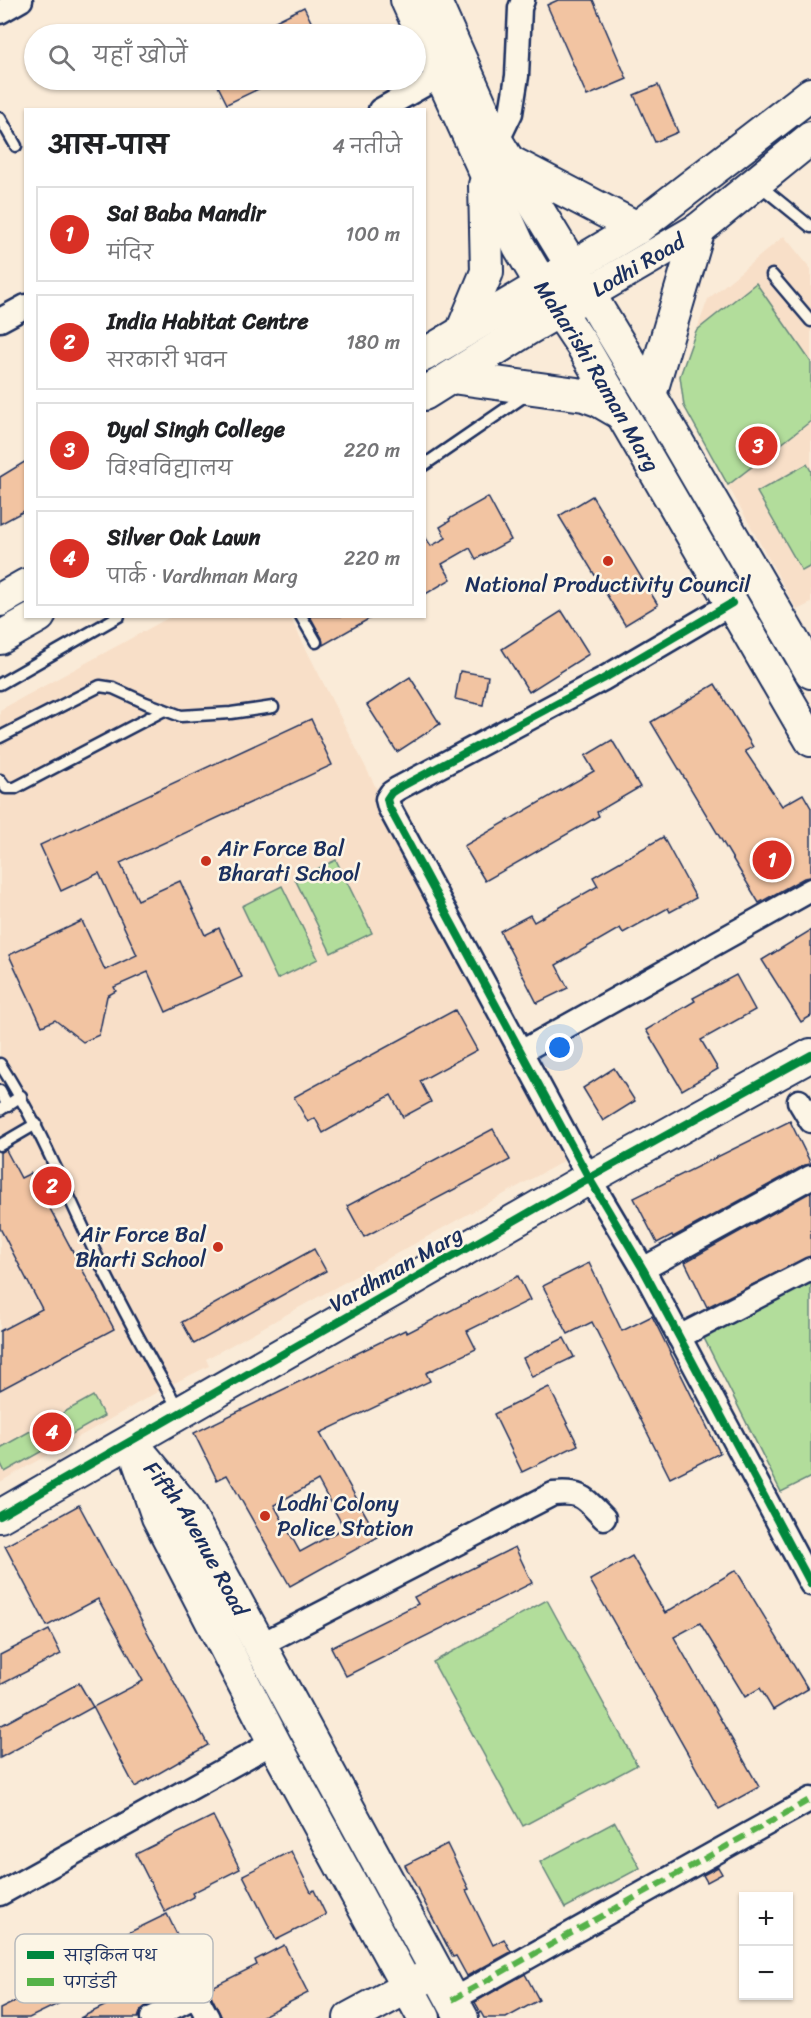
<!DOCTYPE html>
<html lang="hi">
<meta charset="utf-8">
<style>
body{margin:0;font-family:Sriracha,"Playpen Sans Deva",sans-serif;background:#f6f6f6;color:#202124}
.controls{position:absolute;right:18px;bottom:18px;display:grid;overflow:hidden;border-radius:0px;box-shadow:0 2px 4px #0004}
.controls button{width:54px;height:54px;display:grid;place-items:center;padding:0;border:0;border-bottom:2px solid #e0e0e0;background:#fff;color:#202124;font:30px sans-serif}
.you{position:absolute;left:560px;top:1048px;width:21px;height:21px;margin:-15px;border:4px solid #fff;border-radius:50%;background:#1a73e8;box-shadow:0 0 0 9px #1a73e833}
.badge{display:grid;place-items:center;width:39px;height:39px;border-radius:50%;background:#d93025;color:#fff;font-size:20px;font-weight:700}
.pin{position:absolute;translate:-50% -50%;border:3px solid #fff;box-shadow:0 2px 6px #0006}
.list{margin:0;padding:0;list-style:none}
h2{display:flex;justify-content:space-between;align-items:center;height:78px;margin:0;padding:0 24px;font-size:26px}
h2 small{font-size:20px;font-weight:400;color:#757577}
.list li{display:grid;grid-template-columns:39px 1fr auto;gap:18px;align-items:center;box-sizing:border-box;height:96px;margin:0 12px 12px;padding:0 12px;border:2px solid #e0e0e0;border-radius:0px}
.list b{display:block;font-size:22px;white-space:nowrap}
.list p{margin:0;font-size:20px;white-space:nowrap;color:#757577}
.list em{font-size:20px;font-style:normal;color:#757577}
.icon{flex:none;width:33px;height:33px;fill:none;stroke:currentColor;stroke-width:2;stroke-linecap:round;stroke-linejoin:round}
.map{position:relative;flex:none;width:811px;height:2018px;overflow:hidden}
.search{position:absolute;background:#fff;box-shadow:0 2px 4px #0004;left:24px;top:24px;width:402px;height:66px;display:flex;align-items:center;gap:15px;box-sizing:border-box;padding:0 21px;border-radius:33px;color:#757577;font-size:22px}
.panel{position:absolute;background:#fff;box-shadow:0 2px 4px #0004;left:24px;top:108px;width:402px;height:510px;border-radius:0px}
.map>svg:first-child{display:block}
.built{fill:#f8dfc8}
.green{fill:#b2dd9b;stroke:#66867c;stroke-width:1.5}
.building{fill:#f2c4a2;stroke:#1b2f5e;stroke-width:1.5;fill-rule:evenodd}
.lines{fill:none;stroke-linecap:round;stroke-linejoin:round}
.lane-casing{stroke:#1b2f5e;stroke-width:15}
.street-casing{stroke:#1b2f5e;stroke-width:27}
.secondary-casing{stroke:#1b2f5e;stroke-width:36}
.lane{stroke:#fcf5e5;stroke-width:10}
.street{stroke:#fcf5e5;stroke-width:22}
.secondary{stroke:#fcf5e5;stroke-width:32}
.quiet{stroke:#55b248;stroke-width:6;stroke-dasharray:12 6;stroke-linecap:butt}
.cycleway-casing{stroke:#fcf5e5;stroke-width:11}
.cycleway{stroke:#00873e;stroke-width:8}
.poi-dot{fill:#c8321e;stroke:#fcf5e5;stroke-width:2}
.labels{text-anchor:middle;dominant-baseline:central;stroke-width:5;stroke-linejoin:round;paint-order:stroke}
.street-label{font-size:22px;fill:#1b2f5e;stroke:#fcf5e5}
.poi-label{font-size:22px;fill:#1b2f5e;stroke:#fcf5e5;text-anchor:start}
.key{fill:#fcf5e5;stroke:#b8babc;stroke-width:1.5}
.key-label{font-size:16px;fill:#1b2f5e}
</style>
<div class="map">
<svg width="811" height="2018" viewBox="0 0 811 2018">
<rect width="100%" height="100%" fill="#faebd8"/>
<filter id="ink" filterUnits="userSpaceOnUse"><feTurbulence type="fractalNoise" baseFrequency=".0167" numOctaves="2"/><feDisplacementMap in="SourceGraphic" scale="12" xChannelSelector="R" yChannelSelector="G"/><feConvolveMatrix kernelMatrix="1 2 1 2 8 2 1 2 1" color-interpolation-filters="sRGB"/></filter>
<g filter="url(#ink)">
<g class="built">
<path d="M784 236 811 269V603L797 610 684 406 680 376 708 299Z"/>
<path d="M170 617H290L564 1161 206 1359 209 1366 166 1387 0 1482V710Z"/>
</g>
<g class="green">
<path d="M756 283 811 362V421L728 485 684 406 680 376 696 331Z"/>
<path d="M807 464 811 471V566L802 571 757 492Z"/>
<path d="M336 860 372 933 331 953 295 879Z"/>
<path d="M282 886 318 959 277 979 242 906Z"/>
<path d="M811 1279V1477L781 1492 702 1334Z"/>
<path d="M93 1396 104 1416 5 1472 0 1462V1448Z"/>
<path d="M547 1600 637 1765 523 1826 433 1662Z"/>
<path d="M615 1822 640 1868 565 1908 540 1862Z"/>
</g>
<g class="building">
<path d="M558 0H593L627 79 587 96 547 5Z"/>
<path d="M304 7 317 34H249Z"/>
<path d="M215 80H277L227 104Z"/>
<path d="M658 85 678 132 655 142 634 95Z"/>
<path d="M26 461V510L0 524V477Z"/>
<path d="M592 496 658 605 625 625 559 516Z"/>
<path d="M488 497 511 540 476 559 470 548 442 564 451 579 424 595V535L431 546 446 538 440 527 450 521 449 519Z"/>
<path d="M562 611 589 654 529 692 502 649Z"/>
<path d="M310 616H374L323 645 322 638Z"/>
<path d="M460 671 488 676 483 705 455 699Z"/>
<path d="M410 677 440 724 397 752 367 705Z"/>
<path d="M715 684 753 747 745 751 782 806 803 794 811 808V877L804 878 759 903 651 722Z"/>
<path d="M311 719 332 765 120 863 138 900 180 881 205 935 219 928 242 977 166 1012 148 972 114 987 116 991 107 996 99 1035 83 1042 55 1020 42 1026 9 955 82 921 105 970 137 955 99 873 61 891 40 845Z"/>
<path d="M612 740 640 787 597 812 599 816 485 881 464 846 594 771 585 756Z"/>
<path d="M663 837 696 898 670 912 668 908 623 933 620 928 556 965 568 988 537 1003 500 931 530 915 534 922 598 886 593 877Z"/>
<path d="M811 930V1016L801 1022 762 960Z"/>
<path d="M736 975 755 1010 701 1040 718 1069 682 1090 646 1030 695 1001 693 998Z"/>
<path d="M455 1010 477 1050 420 1081 431 1102 403 1117 391 1095 323 1133 315 1118 308 1122 294 1097Z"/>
<path d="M614 1068 635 1101 603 1121 583 1088Z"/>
<path d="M790 1121 811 1164 805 1165 673 1237 672 1235 657 1243 634 1198Z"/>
<path d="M493 1129 510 1160 364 1237 347 1206Z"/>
<path d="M6 1150 21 1178 31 1173 114 1329 0 1390V1331L42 1309 0 1228V1152Z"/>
<path d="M811 1192V1256L707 1307 685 1262Z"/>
<path d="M314 1249 326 1271 194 1344 182 1322Z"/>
<path d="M589 1263 622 1331 652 1316 720 1453 670 1478 592 1322 568 1334 543 1286Z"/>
<path d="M518 1276 530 1300 467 1331 476 1349 426 1373 430 1381 320 1433 378 1537 290 1586 227 1475 217 1480 194 1433 405 1330 407 1333ZM318 1480 344 1528 300 1552 274 1505Z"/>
<path d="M564 1338 574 1357 532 1377 523 1358Z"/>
<path d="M549 1387 578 1445 522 1472 494 1414Z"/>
<path d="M79 1505 208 1745 135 1787 93 1707 143 1681 98 1599 47 1626 5 1546Z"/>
<path d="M515 1547 532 1583 346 1676 331 1647 418 1604 414 1597Z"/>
<path d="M632 1556 665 1613 736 1570 808 1689 773 1710 760 1688 745 1697 700 1623 674 1637 759 1787 719 1809 590 1580Z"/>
<path d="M49 1630 61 1654 0 1685V1655Z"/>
<path d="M79 1683 93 1707 0 1758V1726Z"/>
<path d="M213 1816 240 1869 192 1893 194 1897 165 1912 136 1854Z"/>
<path d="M447 1844 469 1889 466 1890 493 1945 504 1939 511 1952 467 1976 456 1956 453 1957 405 1865Z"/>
<path d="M291 1851 311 1892 314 1890 326 1915 276 1940 243 1875Z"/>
<path d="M718 1867 722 1874 707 1882 703 1875Z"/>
<path d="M167 1914 189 1959 192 1958 205 1985 197 1983 190 1984 146 2006 141 2010 138 2018H80L143 1987 129 1959 65 1991 54 1969Z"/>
<path d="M284 1945 308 1993 259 2018H222L208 1989 257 1965 255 1960Z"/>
<path d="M525 1974 539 2000 506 2018H484L475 2002Z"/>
<path d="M51 1984 60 2003 29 2018H0V2009Z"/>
</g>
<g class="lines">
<g class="lane-casing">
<g id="lane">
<path d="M0 118 16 146"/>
<path d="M758 184 811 227"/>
<path d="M772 275 811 321"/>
<path d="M424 465 526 395"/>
<path d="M301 616 316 642"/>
<path d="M0 684 119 616"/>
<path d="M0 737 100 686 113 688 146 703 181 716 231 713 273 707"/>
<path d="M0 780 6 788H15L164 710"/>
<path d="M0 1064C37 1121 62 1183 91 1244 118 1301 148 1356 179 1410"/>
<path d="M0 1091 8 1106"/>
<path d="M0 1110 21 1096"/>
<path d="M0 1145 36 1124"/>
</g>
</g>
<g class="street-casing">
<g id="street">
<path d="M0 12 21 0"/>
<path d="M380 110 442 75"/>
<path d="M497 142 511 113 517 76 520 8 523 0"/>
<path d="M0 320 26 306"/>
<path d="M732 603 603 679 397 789 391 793 387 799 389 807 589 1178 643 1269 811 1584"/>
<path d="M521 1052 811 890"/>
<path d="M799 1101 811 1121"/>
<path d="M643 1269 811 1177"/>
<path d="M679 1337 811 1269"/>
<path d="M260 1645 553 1494C582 1491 584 1498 604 1518"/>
<path d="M0 1894 274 1742"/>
<path d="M452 2000 811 1799"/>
<path d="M152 2018 196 1996 208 2018"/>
</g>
</g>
<g class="secondary-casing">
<g id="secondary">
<path id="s1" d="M407 0 519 246 542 285 582 345 811 740"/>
<path d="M434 0 497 142 650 395 811 672"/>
<path d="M510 162 637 228"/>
<path d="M462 332 487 272 485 185"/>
<path d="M424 355 637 228 811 94"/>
<path d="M452 377 584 395 598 400 622 414"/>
<path id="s2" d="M424 394 526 330 699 229 811 138"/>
<path d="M650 395 699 229"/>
<path d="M0 600 26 585"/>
<path d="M0 638 39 616"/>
<path id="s3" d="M131 1442 185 1507 462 2018"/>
<path d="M139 1462 158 1517 274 1742 424 2018"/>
<path d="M0 1516 589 1178 811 1055"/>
<path d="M350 2018 426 1977"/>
</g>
</g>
<use href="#lane" class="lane"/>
<use href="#street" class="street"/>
<use href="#secondary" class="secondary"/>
<path class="quiet" d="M452 2000 811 1799"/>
<g class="cycleway-casing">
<g id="cycleway">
<path d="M732 603 603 679 397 789 391 793 387 799 389 807 589 1178 643 1269 811 1584"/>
<path d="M0 1516 589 1178 811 1055"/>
</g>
</g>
<use href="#cycleway" class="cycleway"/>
</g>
</g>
<g class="poi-dot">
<circle cx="608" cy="561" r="6"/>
<circle cx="206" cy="861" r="6"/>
<circle cx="218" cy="1247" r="6"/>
<circle cx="265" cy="1516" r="6"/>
</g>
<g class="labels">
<g class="street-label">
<text stroke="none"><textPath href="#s2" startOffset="250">Lodhi Road</textPath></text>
<text stroke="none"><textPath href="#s1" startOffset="422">Maharishi Raman Marg</textPath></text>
<text transform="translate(396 1269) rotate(-30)">Vardhman Marg</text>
<text stroke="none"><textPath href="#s3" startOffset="117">Fifth Avenue Road</textPath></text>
</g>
<g class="poi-label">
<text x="608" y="584" text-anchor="middle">National Productivity Council</text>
<text x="218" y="848">Air Force Bal<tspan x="218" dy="25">Bharati School</tspan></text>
<text x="206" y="1234" text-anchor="end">Air Force Bal<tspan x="206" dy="25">Bharti School</tspan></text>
<text x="277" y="1503">Lodhi Colony<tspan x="277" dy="25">Police Station</tspan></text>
</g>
</g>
<rect x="15" y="1934" width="198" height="69" rx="9" class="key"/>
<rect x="27" y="1951" width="27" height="8" fill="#00873e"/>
<rect x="27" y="1978" width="27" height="8" fill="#55b248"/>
<g class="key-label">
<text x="64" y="1961">साइकिल पथ</text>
<text x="64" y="1988">पगडंडी</text>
</g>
</svg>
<div class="controls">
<button>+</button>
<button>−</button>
</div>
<div class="you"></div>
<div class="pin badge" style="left:772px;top:860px">1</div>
<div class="pin badge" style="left:52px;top:1186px">2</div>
<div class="pin badge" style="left:758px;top:446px">3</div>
<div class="pin badge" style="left:52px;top:1432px">4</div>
<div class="search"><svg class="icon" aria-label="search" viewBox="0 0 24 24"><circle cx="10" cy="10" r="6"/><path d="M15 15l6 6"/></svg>यहाँ खोजें</div>
<section class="panel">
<h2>आस-पास<small>4 नतीजे</small></h2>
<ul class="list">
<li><span class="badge">1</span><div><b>Sai Baba Mandir</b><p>मंदिर</p></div><em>100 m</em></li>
<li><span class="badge">2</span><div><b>India Habitat Centre</b><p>सरकारी भवन</p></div><em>180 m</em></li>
<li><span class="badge">3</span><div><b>Dyal Singh College</b><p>विश्वविद्यालय</p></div><em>220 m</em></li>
<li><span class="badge">4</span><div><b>Silver Oak Lawn</b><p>पार्क · Vardhman Marg</p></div><em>220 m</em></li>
</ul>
</section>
</div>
